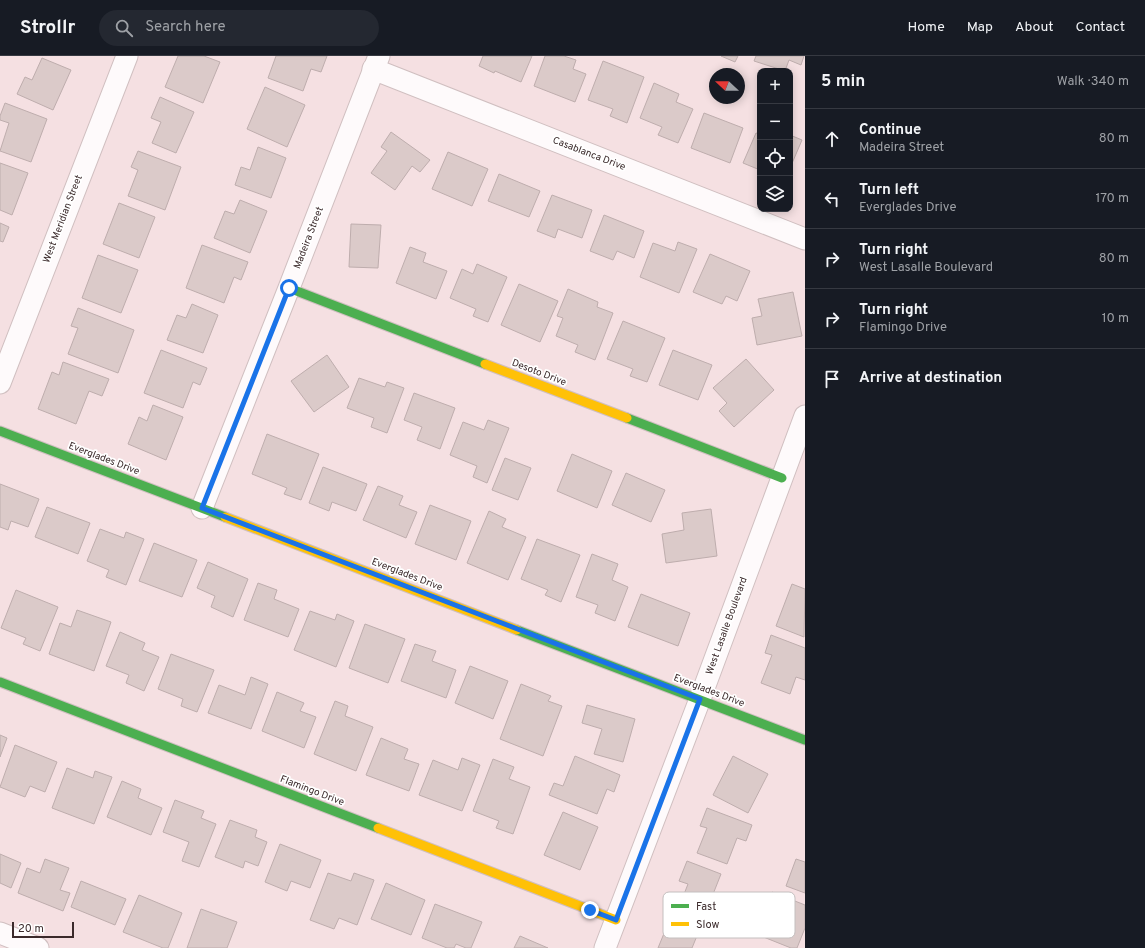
<!DOCTYPE html>
<meta charset="utf-8">
<style>
body{margin:0;font-family:Overpass,sans-serif;background:#242831;color:#f1f3f6}
.controls{position:absolute;right:12px;top:12px;display:grid;overflow:hidden;border-radius:8px;box-shadow:0 2px 10px #0003}
.controls button{width:36px;height:36px;display:grid;place-items:center;padding:0;border:0;border-bottom:1px solid #363941;background:#171b24;color:#f1f3f6;font:20px sans-serif}
.compass{position:absolute;left:709px;top:12px;width:36px;height:36px;border-radius:50%;background:#171b24;box-shadow:0 2px 10px #0003;rotate:292deg}
.scale{position:absolute;left:12px;bottom:10px;width:62px;box-sizing:border-box;padding-left:4px;border:2px solid #3b2a2b;border-top:0;font-size:11px;line-height:14px;white-space:nowrap;color:#3b2a2b;-webkit-text-stroke:3px #fff;paint-order:stroke}
.stop{position:absolute;width:12px;height:12px;margin:-9px;border:3px solid #1a73e8;border-radius:50%;background:#fff}
.stop.end{background:#1a73e8;border-color:#fff;box-shadow:0 1px 4px #0008}
.list{margin:0;padding:0;list-style:none}
h2{display:flex;justify-content:space-between;align-items:center;height:52px;margin:0;padding:0 16px;font-size:17px}
h2 small{font-size:13px;font-weight:400;color:#9ea1a6}
.list li{display:grid;grid-template-columns:26px 1fr auto;gap:12px;align-items:center;box-sizing:border-box;height:60px;padding:0 16px;border-top:1px solid #363941}
.list b{display:block;font-size:15px;white-space:nowrap}
.list p{margin:0;font-size:13px;white-space:nowrap;color:#9ea1a6}
.list em{font-size:13px;font-style:normal;color:#9ea1a6}
.icon{flex:none;width:22px;height:22px;fill:none;stroke:currentColor;stroke-width:2;stroke-linecap:round;stroke-linejoin:round}
.map{position:relative;flex:none;width:805px;height:892px;overflow:hidden}
header{display:flex;align-items:center;gap:24px;box-sizing:border-box;height:56px;padding:0 20px;background:#171b24;border-bottom:1px solid #363941}
header strong{font-size:19px}
nav{display:flex;gap:22px;margin-inline-start:auto;font-size:14px}
.search{width:280px;height:36px;background:#242831;display:flex;align-items:center;gap:10px;box-sizing:border-box;padding:0 14px;border-radius:22px;color:#9ea1a6;font-size:15px}
main{display:flex}
aside{flex:1;background:#171b24}
.map>svg:first-child{display:block}
.building{fill:#dbcac9;stroke:#beadad}
.lines{fill:none;stroke-linecap:round;stroke-linejoin:round}
.street-casing{stroke:#d0bfc0;stroke-width:23}
.fast-casing{stroke:#d0bfc0;stroke-width:11}
.slow-casing{stroke:#d0bfc0;stroke-width:11}
.street{stroke:#fefafb;stroke-width:21}
.fast{stroke:#4caf50;stroke-width:9}
.slow{stroke:#ffc107;stroke-width:9}
.route{stroke:#1a73e8;stroke-width:5}
.labels{text-anchor:middle;dominant-baseline:central;stroke-width:3.5;stroke-linejoin:round;paint-order:stroke}
.street-label{font-size:10px;fill:#3b2a2b;stroke:#fff}
.key{fill:#fff;stroke:#c4bfbf;stroke-width:1}
.key-label{font-size:11px;fill:#3b2a2b}
</style>
<header>
<strong>Strollr</strong>
<div class="search"><svg class="icon" aria-label="search" viewBox="0 0 24 24"><circle cx="10" cy="10" r="6"/><path d="M15 15l6 6"/></svg>Search here</div>
<nav><a>Home</a><a>Map</a><a>About</a><a>Contact</a></nav>
</header>
<main>
<div class="map">
<svg width="805" height="892" viewBox="0 0 805 892">
<rect width="100%" height="100%" fill="#f5e0e2"/>
<g class="building">
<path d="M178 0H204L220 6 203 47 165 31Z"/>
<path d="M276 0H327L321 16 311 13 303 35 268 22Z"/>
<path d="M483 0H532L521 26 495 15 494 17 479 10Z"/>
<path d="M545 0H564L576 4 573 13 586 18 575 46 534 30Z"/>
<path d="M721 0H738L735 6Z"/>
<path d="M756 0H804L801 9 789 4 785 15 754 5Z"/>
<path d="M42 2 71 14 53 54 17 38 25 21 32 24Z"/>
<path d="M603 5 644 21 627 67 610 60 613 53 588 44Z"/>
<path d="M654 27 679 38 676 46 693 53 678 87 658 79 662 71 640 62Z"/>
<path d="M265 31 305 49 287 91 247 73Z"/>
<path d="M160 41 194 56 176 97 152 87 161 66 151 62Z"/>
<path d="M5 47 47 63 31 106 0 95 9 67 0 64V60Z"/>
<path d="M704 57 743 72 730 107 691 92Z"/>
<path d="M391 76 430 104 420 116 412 110 395 134 371 117 387 95 381 91Z"/>
<path d="M756 77 760 78V114L743 107Z"/>
<path d="M790 79 802 84 790 112Z"/>
<path d="M258 91 286 102 271 142 235 129 241 111 250 114Z"/>
<path d="M138 95 181 111 165 154 128 140 138 114 131 111Z"/>
<path d="M448 96 488 113 472 150 432 133Z"/>
<path d="M0 107 28 117 12 159 0 154Z"/>
<path d="M499 118 540 135 529 161 488 145Z"/>
<path d="M552 139 592 154 582 182 558 173 555 182 537 175Z"/>
<path d="M240 144 267 155 250 197 214 182 225 155 234 158Z"/>
<path d="M119 147 155 161 139 202 103 188Z"/>
<path d="M604 159 644 175 634 202 617 195 613 204 590 195Z"/>
<path d="M0 167 9 171 3 186 0 185Z"/>
<path d="M351 168 381 169 378 212 349 211Z"/>
<path d="M678 186 697 193 679 237 640 221 653 187 675 195Z"/>
<path d="M202 189 248 206 241 224 234 221 224 247 186 232Z"/>
<path d="M410 191 426 197 423 206 447 215 436 243 396 227Z"/>
<path d="M710 198 750 215 737 245 726 240 722 248 693 236Z"/>
<path d="M98 199 138 214 121 257 82 242Z"/>
<path d="M477 208 507 221 488 266 473 260 476 253 450 242 462 213 473 218Z"/>
<path d="M519 228 558 245 540 286 501 269Z"/>
<path d="M568 233 598 246 597 251 613 257 595 304 575 296 578 289 556 280 563 262 557 260Z"/>
<path d="M793 236 802 280 757 289 752 262 762 260 758 243Z"/>
<path d="M192 248 218 259 203 297 167 284 177 259 186 262Z"/>
<path d="M78 252 134 274 118 317 68 298 78 272 71 270Z"/>
<path d="M623 265 665 282 647 326 630 320 633 313 607 303Z"/>
<path d="M161 294 207 312 200 329 193 326 183 352 144 337Z"/>
<path d="M673 294 712 309 698 344 659 329Z"/>
<path d="M327 299 349 331 314 356 291 325Z"/>
<path d="M746 303 774 334 734 371 719 355 727 347 713 332Z"/>
<path d="M63 306 109 323 102 340 89 335 76 368 38 353 52 316 59 319Z"/>
<path d="M359 322 385 331 387 326 404 332 387 377 371 371 374 362 347 352Z"/>
<path d="M414 337 455 352 440 393 417 384 422 371 404 364Z"/>
<path d="M153 349 183 361 166 404 128 388 139 361 147 365Z"/>
<path d="M488 364 509 372 487 427 473 421 477 410 450 399 463 366 484 374Z"/>
<path d="M267 378 319 398 301 444 284 438 287 432 252 418Z"/>
<path d="M572 398 612 415 597 452 557 435Z"/>
<path d="M505 402 531 412 518 444 492 434Z"/>
<path d="M323 411 367 428 356 455 332 446 329 455 309 447Z"/>
<path d="M626 417 665 434 651 466 612 449Z"/>
<path d="M0 428 39 443 28 471 11 465 8 474 0 471Z"/>
<path d="M378 430 403 440 399 449 417 456 406 482 363 464Z"/>
<path d="M430 449 471 465 456 504 415 488Z"/>
<path d="M47 451 90 467 78 498 35 481Z"/>
<path d="M711 453 717 500 666 507 662 478 684 474 682 457Z"/>
<path d="M489 455 506 463 502 471 526 481 508 524 467 507Z"/>
<path d="M100 473 124 482 126 476 144 483 126 529 106 521 109 514 87 505Z"/>
<path d="M537 483 580 499 561 546 545 539 548 534 521 523Z"/>
<path d="M154 487 197 504 182 541 139 525Z"/>
<path d="M592 498 618 508 612 524 628 531 615 565 595 557 598 549 576 541Z"/>
<path d="M208 506 248 523 233 561 211 551 215 540 197 532Z"/>
<path d="M258 527 277 534 274 543 299 553 288 581 244 564Z"/>
<path d="M792 528 805 533 804 581 776 570Z"/>
<path d="M16 534 58 551 40 595 23 588 26 582 1 572Z"/>
<path d="M641 538 690 557 678 590 628 571Z"/>
<path d="M77 554 111 566 94 615 49 598 60 567 71 571Z"/>
<path d="M310 555 335 564 337 558 354 565 336 611 294 594Z"/>
<path d="M365 568 405 583 388 627 349 612Z"/>
<path d="M120 576 145 587 142 594 159 601 144 635 126 627 129 619 106 610Z"/>
<path d="M771 579 805 592V624L796 621 790 638 761 627 772 599 765 597Z"/>
<path d="M415 588 436 595 432 605 456 614 446 642 401 625Z"/>
<path d="M171 598 214 614 197 656 181 650 183 643 158 633Z"/>
<path d="M470 610 508 625 493 663 455 647Z"/>
<path d="M251 621 268 628 251 673 208 657 219 629 245 639Z"/>
<path d="M521 628 551 640 548 645 562 650 543 700 500 683Z"/>
<path d="M277 636 304 647 300 655 316 661 304 692 262 675Z"/>
<path d="M335 645 348 650 345 660 373 671 356 715 314 698Z"/>
<path d="M587 649 635 663 623 706 594 698 602 673 582 667Z"/>
<path d="M0 679 7 682 0 701Z"/>
<path d="M381 682 408 693 404 703 419 708 409 735 366 719Z"/>
<path d="M15 689 57 706 45 736 30 730 25 741 0 731Z"/>
<path d="M575 700 620 719 614 736 607 733 597 758 549 739 554 727 563 730Z"/>
<path d="M733 700 768 718 748 757 713 739Z"/>
<path d="M462 702 480 709 462 755 419 739 433 704 458 714Z"/>
<path d="M493 703 514 711 509 723 530 731 513 778 496 772 499 765 473 755Z"/>
<path d="M67 712 93 722 95 715 112 721 94 768 52 752Z"/>
<path d="M122 725 141 733 138 742 162 752 151 779 107 761Z"/>
<path d="M175 744 204 755 201 762 216 768 199 811 182 805 189 786 163 776Z"/>
<path d="M707 752 752 769 746 785 737 782 727 808 697 797 707 772 700 770Z"/>
<path d="M563 756 598 771 580 814 544 799Z"/>
<path d="M230 764 257 774 255 781 267 786 258 810 245 805 243 812 215 801Z"/>
<path d="M280 788 321 804 310 832 291 825 287 835 265 826Z"/>
<path d="M0 798 21 807 11 832 0 827Z"/>
<path d="M45 803 69 812 60 834 70 837 63 855 18 837 27 812 40 817Z"/>
<path d="M796 803 805 806V837L786 830Z"/>
<path d="M687 805 721 818 704 861 679 851 688 828 679 825Z"/>
<path d="M328 817 351 825 354 817 374 824 357 869 339 862 334 873 310 864Z"/>
<path d="M81 825 126 843 115 869 71 851Z"/>
<path d="M386 827 425 844 411 879 371 863Z"/>
<path d="M772 836 805 849V872L797 892H791L756 878Z"/>
<path d="M139 839 182 857 168 892H163L123 876Z"/>
<path d="M435 848 482 866 471 892H466L456 888 454 892H447L422 882Z"/>
<path d="M201 853 237 866 227 892H187Z"/>
<path d="M672 858 701 870 692 892H658Z"/>
<path d="M520 880 548 892H514Z"/>
</g>
<g class="lines">
<g class="street-casing">
<g id="street">
<path d="M373 13 805 183"/>
<path d="M0 327 127 0"/>
<path d="M202 452 289 232 379 0"/>
<path d="M0 877 38 892"/>
<path d="M605 892 700 643 805 360"/>
</g>
</g>
<g class="fast-casing">
<g id="fast">
<path d="M289 232 485 308"/>
<path d="M627 362 782 422"/>
<path d="M0 375 225 461"/>
<path d="M517 574 805 684"/>
<path d="M0 626 378 772"/>
</g>
</g>
<g class="slow-casing">
<g id="slow">
<path d="M485 308 627 362"/>
<path d="M225 461 517 574"/>
<path d="M378 772 616 864"/>
</g>
</g>
<use href="#street" class="street"/>
<use href="#fast" class="fast"/>
<use href="#slow" class="slow"/>
</g>
<g class="lines">
<path class="route" d="M289 232 202 452 700 643 616 864 590 854"/>
</g>
<g class="labels">
<g class="street-label">
<text transform="translate(589 98) rotate(21)">Casablanca Drive</text>
<text transform="translate(63 163) rotate(-69)">West Meridian Street</text>
<text transform="translate(309 182) rotate(-69)">Madeira Street</text>
<text transform="translate(539 317) rotate(21)">Desoto Drive</text>
<text transform="translate(104 403) rotate(21)">Everglades Drive</text>
<text transform="translate(407 519) rotate(21)">Everglades Drive</text>
<text transform="translate(727 570) rotate(-70)">West Lasalle Boulevard</text>
<text transform="translate(709 635) rotate(21)">Everglades Drive</text>
<text transform="translate(312 735) rotate(21)">Flamingo Drive</text>
</g>
</g>
<rect x="663" y="836" width="132" height="46" rx="6" class="key"/>
<rect x="671" y="848" width="18" height="4" fill="#4caf50"/>
<rect x="671" y="866" width="18" height="4" fill="#ffc107"/>
<g class="key-label">
<text x="696" y="854">Fast</text>
<text x="696" y="872">Slow</text>
</g>
</svg>
<div class="controls">
<button>+</button>
<button>−</button>
<button><svg class="icon" aria-label="locate" viewBox="0 0 24 24"><circle cx="12" cy="12" r="6"/><path d="M12 2v4M12 18v4M2 12h4M18 12h4"/></svg></button>
<button><svg class="icon" aria-label="layers" viewBox="0 0 24 24"><path d="M12 4l9 5-9 5-9-5zM3 14l9 5 9-5"/></svg></button>
</div>
<svg class="compass" viewBox="-18 -18 36 36"><path d="M0-13l5 13h-10z" fill="#e53935"/><path d="M0 13l5-13h-10z" fill="#9ea1a6"/></svg>
<div class="scale">20 m</div>
<div class="stop" style="left:289px;top:232px"></div>
<div class="stop end" style="left:590px;top:854px"></div>
</div>
<aside>
<h2>5 min<small>Walk · 340 m</small></h2>
<ul class="list">
<li><svg class="icon" aria-label="ahead" viewBox="0 0 24 24"><path d="M12 20V5M6 11l6-6 6 6"/></svg><div><b>Continue</b><p>Madeira Street</p></div><em>80 m</em></li>
<li><svg class="icon" aria-label="left" viewBox="0 0 24 24"><path d="M17 20v-9H6M10 6l-5 5 5 5"/></svg><div><b>Turn left</b><p>Everglades Drive</p></div><em>170 m</em></li>
<li><svg class="icon" aria-label="right" viewBox="0 0 24 24"><path d="M7 20v-9h11M14 6l5 5-5 5"/></svg><div><b>Turn right</b><p>West Lasalle Boulevard</p></div><em>80 m</em></li>
<li><svg class="icon" aria-label="right" viewBox="0 0 24 24"><path d="M7 20v-9h11M14 6l5 5-5 5"/></svg><div><b>Turn right</b><p>Flamingo Drive</p></div><em>10 m</em></li>
<li><svg class="icon" aria-label="arrive" viewBox="0 0 24 24"><path d="M6 21V4h12l-3 4 3 4H6"/></svg><div><b>Arrive at destination</b></div></li>
</ul>
</aside>
</main>
